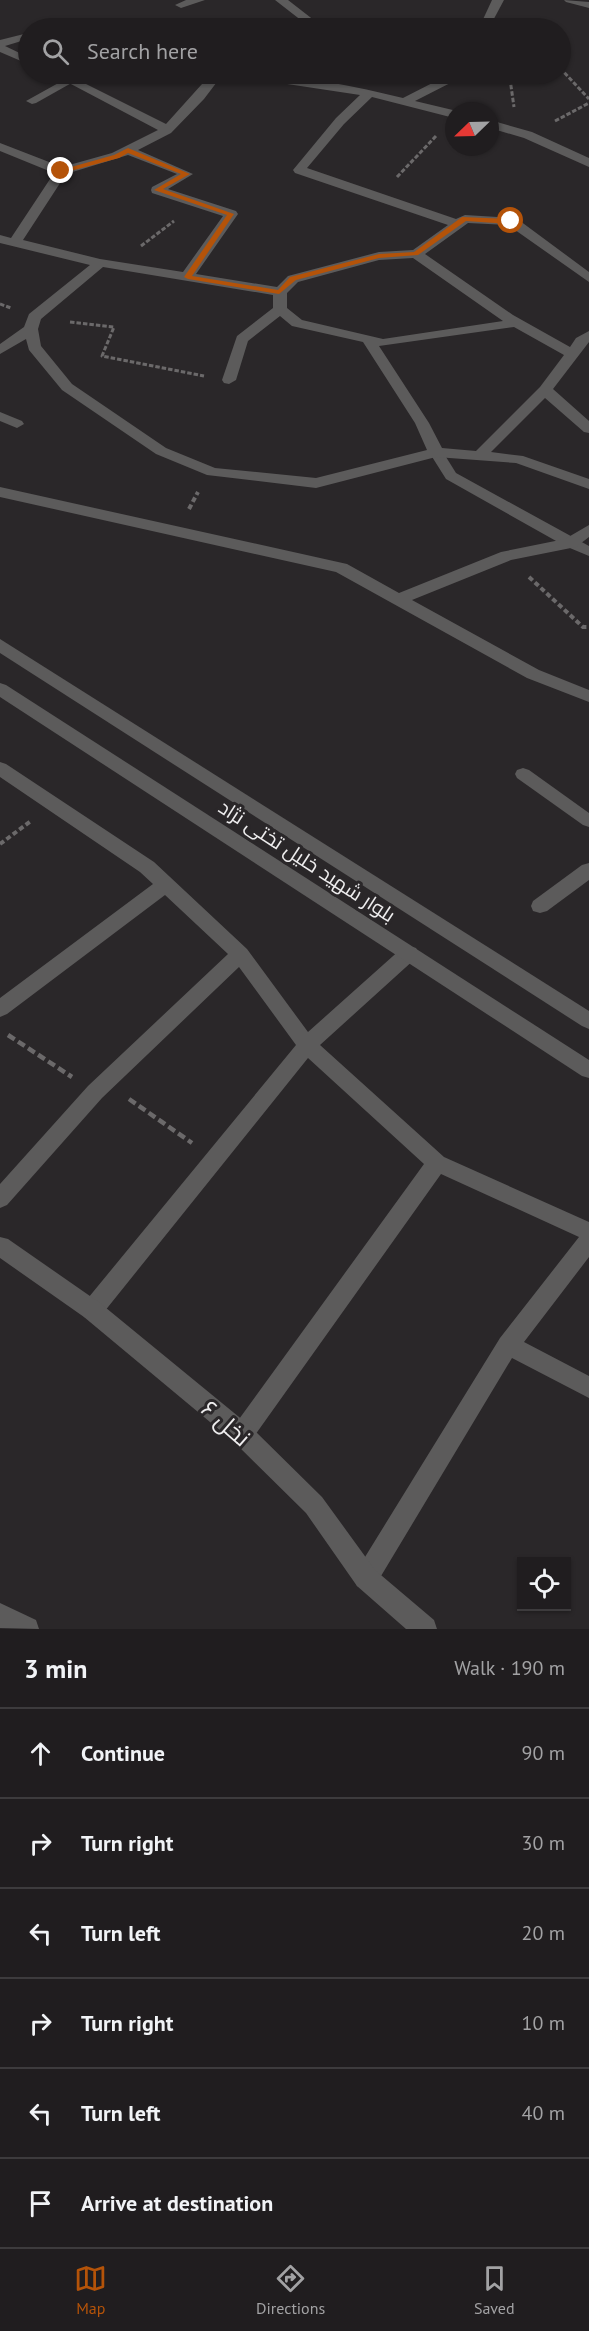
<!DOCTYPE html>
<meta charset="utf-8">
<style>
body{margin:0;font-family:"PT Sans",Cairo,sans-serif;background:#2d2a2c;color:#f1f3f6}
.controls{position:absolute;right:18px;bottom:18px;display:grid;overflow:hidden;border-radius:0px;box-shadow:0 2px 4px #0004}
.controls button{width:54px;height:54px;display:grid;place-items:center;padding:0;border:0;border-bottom:2px solid #3d3b3d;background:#201d1f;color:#f1f3f6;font:30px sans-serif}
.compass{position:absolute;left:445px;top:102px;width:54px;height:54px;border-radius:50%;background:#201d1f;box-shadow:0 2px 4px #0004;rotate:247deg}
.stop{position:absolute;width:18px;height:18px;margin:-14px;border:4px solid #b45309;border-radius:50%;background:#fff}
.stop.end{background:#b45309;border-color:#fff;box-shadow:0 2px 6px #0008}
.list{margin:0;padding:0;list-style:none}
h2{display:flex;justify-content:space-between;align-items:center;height:78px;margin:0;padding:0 24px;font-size:26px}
h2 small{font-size:20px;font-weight:400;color:#a2a2a4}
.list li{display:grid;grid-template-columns:39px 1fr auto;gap:18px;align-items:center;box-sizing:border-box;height:90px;padding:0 24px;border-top:2px solid #3d3b3d}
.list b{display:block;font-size:22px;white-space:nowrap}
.list em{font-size:20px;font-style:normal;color:#a2a2a4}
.icon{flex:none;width:33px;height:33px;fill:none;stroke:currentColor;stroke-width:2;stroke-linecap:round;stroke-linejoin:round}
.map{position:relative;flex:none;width:589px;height:1629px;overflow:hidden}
.search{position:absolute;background:#201d1f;box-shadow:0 2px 4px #0004;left:18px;right:18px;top:18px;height:66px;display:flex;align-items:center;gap:15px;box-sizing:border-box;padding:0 21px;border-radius:33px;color:#a2a2a4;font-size:22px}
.sheet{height:618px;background:#201d1f}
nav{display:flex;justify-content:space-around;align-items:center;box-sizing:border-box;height:84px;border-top:2px solid #3d3b3d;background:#201d1f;font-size:16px;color:#a2a2a4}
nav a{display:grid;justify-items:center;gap:3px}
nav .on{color:#b45309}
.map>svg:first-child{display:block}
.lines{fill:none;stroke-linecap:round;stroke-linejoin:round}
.path-far2{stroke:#6b696a;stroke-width:3;stroke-dasharray:4.5 2;stroke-linecap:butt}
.path-far1{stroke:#6b696a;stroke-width:4;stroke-dasharray:5 3;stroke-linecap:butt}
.path{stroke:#6b696a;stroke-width:4.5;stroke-dasharray:8 4;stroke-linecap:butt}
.service{fill:#5c5b5b;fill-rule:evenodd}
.minor{fill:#5c5b5b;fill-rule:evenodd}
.tertiary{fill:#5c5b5b;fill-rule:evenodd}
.route{fill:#b45309}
.labels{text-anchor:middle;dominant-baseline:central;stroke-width:6;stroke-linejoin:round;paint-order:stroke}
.street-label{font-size:20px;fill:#eeedee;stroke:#2a2729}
.near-street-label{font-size:24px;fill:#eeedee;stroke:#2a2729}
</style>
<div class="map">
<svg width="589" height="1629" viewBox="0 0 589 1629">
<rect width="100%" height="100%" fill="#2a2729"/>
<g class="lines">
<g class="path-far2">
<path d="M560 68 589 99"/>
<path d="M505 74 510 79 514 107"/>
<path d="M555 121 589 103"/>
<path d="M397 177 437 135"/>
<path d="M141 246 174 221"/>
<path d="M0 304 11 308"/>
<path d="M70 322 114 327 102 356 204 376"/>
</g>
<g class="path-far1">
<path d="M189 509 198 492"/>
<path d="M529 577 583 627H589"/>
<path d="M0 844 31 821"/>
</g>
<g class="path">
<path d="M8 1035 72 1077"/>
<path d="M129 1099 192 1143"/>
</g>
<g class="service">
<path d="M71 76 76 79 75 81 36 103 32 104 26 101Z"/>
<path d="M0 412 22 421 24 424 17 428 0 421Z"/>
<path d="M436 448 441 449 456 473 589 546V556L565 546 446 479 429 452Z"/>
<path d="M523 768 529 770 589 813V827L583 825 517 778 515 774 517 770Z"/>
</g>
<g class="minor">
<path d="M186 0H205L181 8 175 5Z"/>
<path d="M275 0H288L324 28H311Z"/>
<path d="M492 0H504L489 28H479Z"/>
<path d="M564 0 589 2V8L566 2Z"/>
<path d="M28 33V39L5 46 28 57V64L0 52V40Z"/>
<path d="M52 74H66L166 124 211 74H223L204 99 171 133 138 150 193 174 168 189 236 211 238 214 196 274 277 287 288 276 379 252 413 250 448 225 295 173 293 170 336 118 360 95 247 78 241 74C295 74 351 85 403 98L450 74H464L462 77 415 101 457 111H454V118L372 97 344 124 307 168 456 219 465 215 516 218 589 272V282L508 225 468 223 425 254 513 315 570 347 576 338 589 331V342L553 389 589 421V433L584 432 545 398 491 452 523 456 589 479V489L516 463 436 457 316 488 207 475 156 454 62 390 29 350 26 339 0 354V344L24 327 29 314 90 265 0 243V235L11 238 54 173 0 151V143L62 167 112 153 158 130ZM128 155 177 174 152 187 151 190 152 193 223 216 183 272 100 259 23 240 66 174ZM413 258 503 321 383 339 302 320 287 308V293L298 282 379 260ZM103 267 273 295V308L237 336 222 380 224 383 229 384 236 380 248 341 280 316 292 326 363 342 415 423 427 450 316 478 215 468 166 448 72 384 41 346 38 329 41 319ZM514 327 564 355 540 387 476 451 442 448 429 423 379 346Z"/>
<path d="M490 120 532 132 589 158V167L524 138 490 128Z"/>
<path d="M0 487 347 564 399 593 501 552 565 539 589 525V537L576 547 511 560 412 600 539 670 589 690V702L527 678 336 572 0 497Z"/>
<path d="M0 762 6 764 154 862 247 949 308 1032 402 948 409 946 416 948 419 953 416 958 320 1045 444 1157 589 1222V1257L524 1342 589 1376V1398L512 1358 375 1586 366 1590 357 1586 354 1578 357 1570 500 1338 579 1237 441 1174 250 1442 242 1445 234 1442 230 1434 234 1426 424 1164 308 1058 100 1317 92 1320 84 1317 81 1310 84 1303 296 1045 239 967 102 1098 7 1205 0 1208V1184L88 1086 228 954 165 895 7 1014 0 1017V998L153 884 140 872 0 777Z"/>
<path d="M589 863V880L547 911 540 913 533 911 531 906 533 901 582 865Z"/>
<path d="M0 1603 36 1620 39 1629 0 1628Z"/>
</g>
<g class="tertiary">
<path d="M0 639 589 1011V1029L582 1026 0 653Z"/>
<path d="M0 683 6 685 589 1060V1078L582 1076 0 697Z"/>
<path d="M0 1237 8 1239 100 1303 250 1426 322 1497 375 1570 434 1620 437 1629H406L357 1586 306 1513 234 1442 84 1317 0 1258Z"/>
</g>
</g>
<path class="route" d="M128 148 190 174 163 189 234 214 192 276 278 290 290 277 379 254 414 252 462 217 511 219 514 221 511 224 466 221 418 255 379 258 296 280 279 294 188 279 184 277 227 215 154 190 181 174 128 153 119 158 63 173 57 171 114 155Z"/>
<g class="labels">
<g class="street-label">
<text transform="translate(307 861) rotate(33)">بلوار شهید خلیل تختی نژاد</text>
</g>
<g class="near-street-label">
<text transform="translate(226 1423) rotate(41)">نخل ۶</text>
</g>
</g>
</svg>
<div class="controls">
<button><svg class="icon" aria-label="locate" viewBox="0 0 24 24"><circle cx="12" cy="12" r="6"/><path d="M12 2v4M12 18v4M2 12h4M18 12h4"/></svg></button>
</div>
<svg class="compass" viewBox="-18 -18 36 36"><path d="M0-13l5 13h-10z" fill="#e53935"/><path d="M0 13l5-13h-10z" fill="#a2a2a4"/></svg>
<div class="stop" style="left:511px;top:221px"></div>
<div class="stop end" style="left:61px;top:171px"></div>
<div class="search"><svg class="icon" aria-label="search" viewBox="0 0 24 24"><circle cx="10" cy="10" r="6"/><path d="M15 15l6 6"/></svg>Search here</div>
</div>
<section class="sheet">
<h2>3 min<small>Walk · 190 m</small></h2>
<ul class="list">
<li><svg class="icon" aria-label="ahead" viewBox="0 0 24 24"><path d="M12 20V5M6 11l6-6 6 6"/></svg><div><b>Continue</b></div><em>90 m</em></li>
<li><svg class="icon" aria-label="right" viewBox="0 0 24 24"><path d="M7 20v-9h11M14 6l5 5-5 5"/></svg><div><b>Turn right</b></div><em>30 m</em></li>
<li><svg class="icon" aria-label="left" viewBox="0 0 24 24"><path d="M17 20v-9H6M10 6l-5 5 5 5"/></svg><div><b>Turn left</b></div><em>20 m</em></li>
<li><svg class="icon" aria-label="right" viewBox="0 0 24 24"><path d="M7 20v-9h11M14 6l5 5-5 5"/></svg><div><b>Turn right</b></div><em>10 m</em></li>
<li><svg class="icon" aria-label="left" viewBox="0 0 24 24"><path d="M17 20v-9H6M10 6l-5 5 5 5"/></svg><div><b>Turn left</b></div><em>40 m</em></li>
<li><svg class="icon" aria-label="arrive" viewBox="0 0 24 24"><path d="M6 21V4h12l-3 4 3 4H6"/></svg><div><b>Arrive at destination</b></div></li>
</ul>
</section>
<nav>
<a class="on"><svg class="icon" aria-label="map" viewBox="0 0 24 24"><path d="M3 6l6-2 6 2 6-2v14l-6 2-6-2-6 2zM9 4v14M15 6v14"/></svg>Map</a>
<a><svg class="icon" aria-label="directions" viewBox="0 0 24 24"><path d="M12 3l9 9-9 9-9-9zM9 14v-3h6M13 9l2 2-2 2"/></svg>Directions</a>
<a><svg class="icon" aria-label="saved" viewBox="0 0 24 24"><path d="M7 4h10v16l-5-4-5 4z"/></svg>Saved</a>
</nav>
